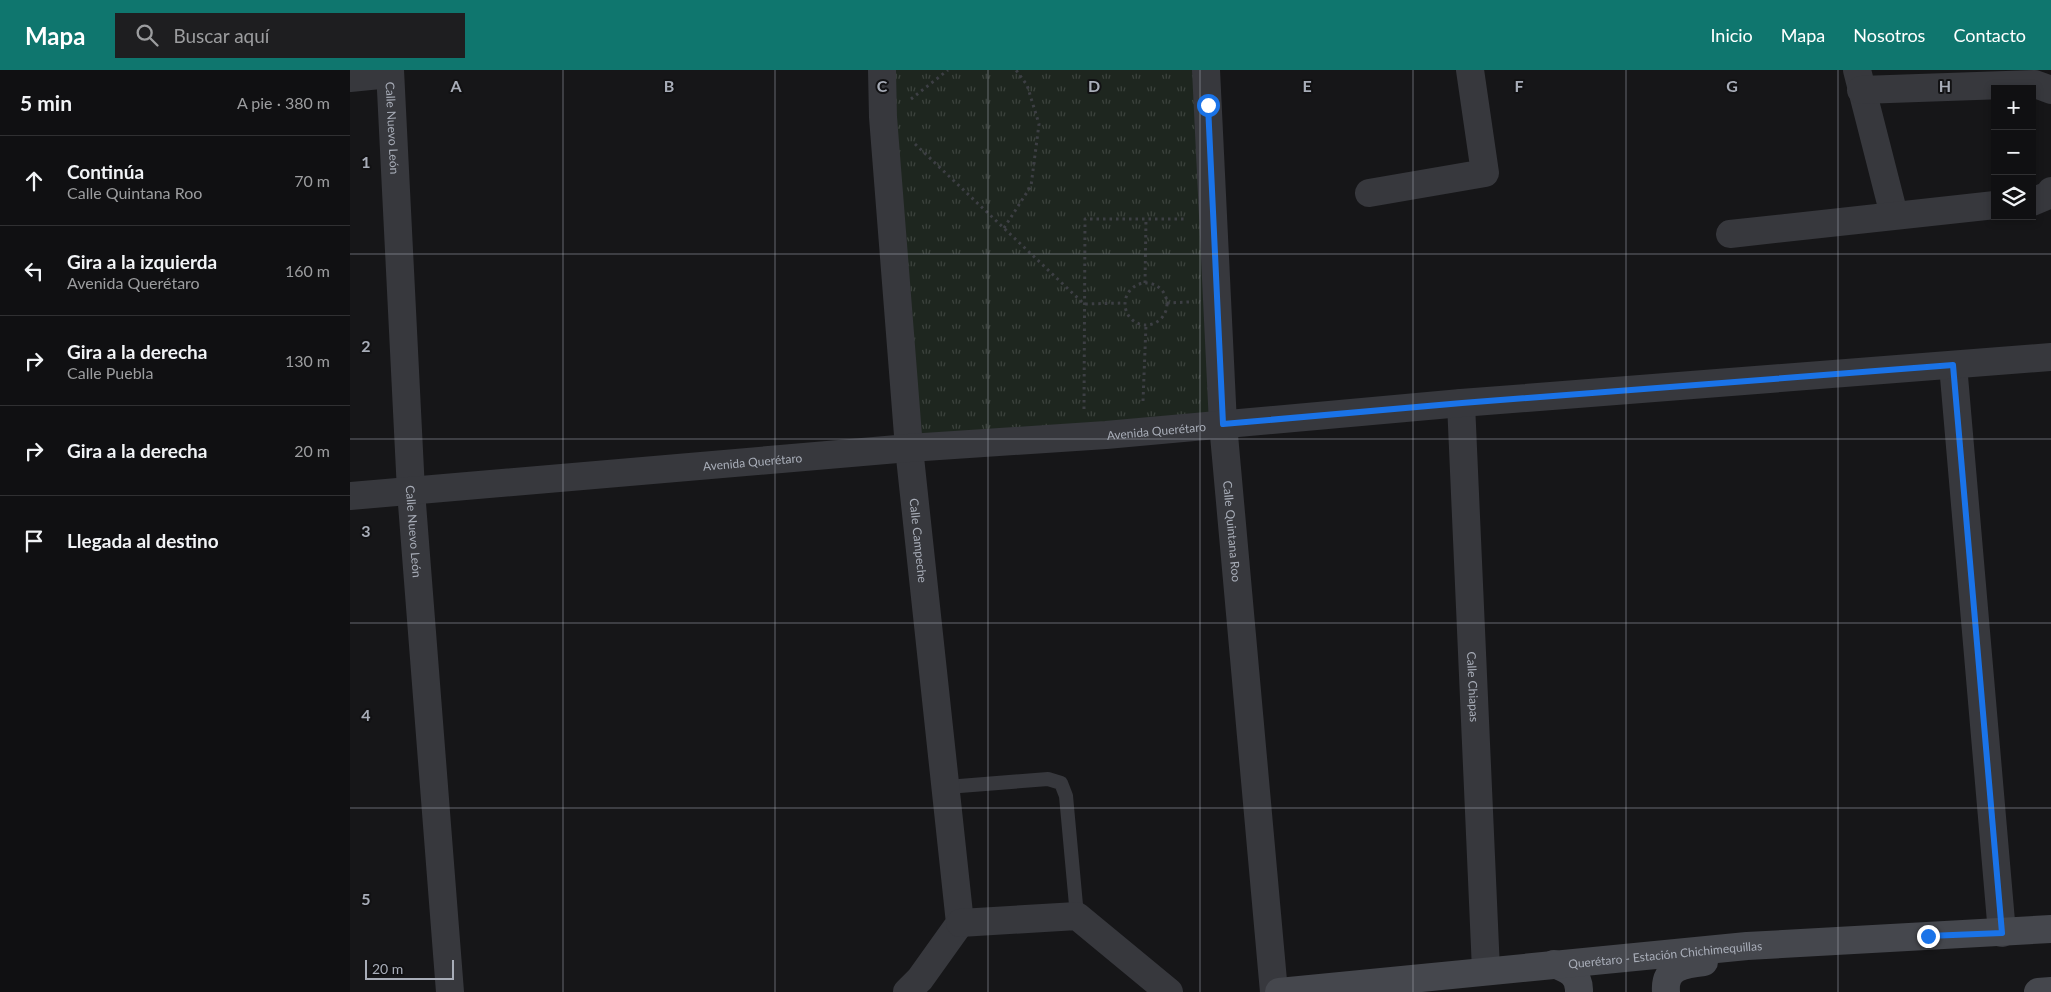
<!DOCTYPE html>
<html lang="es">
<meta charset="utf-8">
<style>
body{margin:0;font-family:Lato,sans-serif;background:#1e1e20;color:#f1f3f6}
.controls{position:absolute;right:15px;top:15px;display:grid;overflow:hidden;border-radius:0px;box-shadow:0 2px 8px #0003}
.controls button{width:45px;height:45px;display:grid;place-items:center;padding:0;border:0;border-bottom:1px solid #303032;background:#101012;color:#f1f3f6;font:25px sans-serif}
.scale{position:absolute;left:15px;bottom:12px;width:89px;box-sizing:border-box;padding-left:5px;border:2px solid #a8adb8;border-top:0;font-size:14px;line-height:18px;white-space:nowrap;color:#a8adb8;-webkit-text-stroke:4px #111113;paint-order:stroke}
.stop{position:absolute;width:15px;height:15px;margin:-11px;border:4px solid #1a73e8;border-radius:50%;background:#fff}
.stop.end{background:#1a73e8;border-color:#fff;box-shadow:0 1px 5px #0008}
.list{margin:0;padding:0;list-style:none}
h2{display:flex;justify-content:space-between;align-items:center;height:65px;margin:0;padding:0 20px;font-size:21px}
h2 small{font-size:16px;font-weight:400;color:#9c9d9f}
.list li{display:grid;grid-template-columns:32px 1fr auto;gap:15px;align-items:center;box-sizing:border-box;height:90px;padding:0 20px;border-top:1px solid #303032}
.list b{display:block;font-size:19px;white-space:nowrap}
.list p{margin:0;font-size:16px;white-space:nowrap;color:#9c9d9f}
.list em{font-size:16px;font-style:normal;color:#9c9d9f}
.icon{flex:none;width:28px;height:28px;fill:none;stroke:currentColor;stroke-width:2;stroke-linecap:round;stroke-linejoin:round}
.map{position:relative;flex:none;width:1701px;height:922px;overflow:hidden}
header{display:flex;align-items:center;gap:30px;box-sizing:border-box;height:70px;padding:0 25px;background:#0f766e;color:#fff}
header strong{font-size:24px}
nav{display:flex;gap:28px;margin-inline-start:auto;font-size:18px}
.search{width:350px;height:45px;background:#1e1e20;display:flex;align-items:center;gap:12px;box-sizing:border-box;padding:0 18px;border-radius:0px;color:#9c9d9f;font-size:19px}
main{display:flex}
aside{flex:1;background:#101012}
.map>svg:first-child{display:block}
.park{fill:url(#park-tufts)}
.lines{fill:none;stroke-linecap:round;stroke-linejoin:round}
.path{stroke:#3d3f44;stroke-width:3;stroke-dasharray:2.5 4;stroke-linecap:butt}
.service{stroke:#37383d;stroke-width:14}
.minor{stroke:#37383d;stroke-width:28}
.secondary{stroke:#45474d;stroke-width:28}
.route{stroke:#1a73e8;stroke-width:6}
.grid{fill:none;stroke:#a8adb8;stroke-width:1;stroke-opacity:0.55}
.labels{text-anchor:middle;dominant-baseline:central;stroke-width:4;stroke-linejoin:round;paint-order:stroke}
.street-label{font-size:12px;fill:#a8adb8;stroke:#111113}
.grid-label{font-size:16px;text-anchor:middle;font-weight:bold;fill:#a8adb8;stroke:#111113;stroke-width:4;stroke-linejoin:round;paint-order:stroke}
</style>
<header>
<strong>Mapa</strong>
<div class="search"><svg class="icon" aria-label="search" viewBox="0 0 24 24"><circle cx="10" cy="10" r="6"/><path d="M15 15l6 6"/></svg>Buscar aquí</div>
<nav><a>Inicio</a><a>Mapa</a><a>Nosotros</a><a>Contacto</a></nav>
</header>
<main>
<aside>
<h2>5 min<small>A pie · 380 m</small></h2>
<ul class="list">
<li><svg class="icon" aria-label="ahead" viewBox="0 0 24 24"><path d="M12 20V5M6 11l6-6 6 6"/></svg><div><b>Continúa</b><p>Calle Quintana Roo</p></div><em>70 m</em></li>
<li><svg class="icon" aria-label="left" viewBox="0 0 24 24"><path d="M17 20v-9H6M10 6l-5 5 5 5"/></svg><div><b>Gira a la izquierda</b><p>Avenida Querétaro</p></div><em>160 m</em></li>
<li><svg class="icon" aria-label="right" viewBox="0 0 24 24"><path d="M7 20v-9h11M14 6l5 5-5 5"/></svg><div><b>Gira a la derecha</b><p>Calle Puebla</p></div><em>130 m</em></li>
<li><svg class="icon" aria-label="right" viewBox="0 0 24 24"><path d="M7 20v-9h11M14 6l5 5-5 5"/></svg><div><b>Gira a la derecha</b></div><em>20 m</em></li>
<li><svg class="icon" aria-label="arrive" viewBox="0 0 24 24"><path d="M6 21V4h12l-3 4 3 4H6"/></svg><div><b>Llegada al destino</b></div></li>
</ul>
</aside>
<div class="map">
<svg width="1701" height="922" viewBox="0 0 1701 922">
<defs>
<pattern id="park-tufts" width="24" height="20" patternUnits="userSpaceOnUse" patternTransform="scale(1.25)"><rect width="24" height="20" fill="#1e261f"/><path d="M3 7l-1-3M5 7V3M7 7l1-3M15 17l-1-3M17 17v-4M19 17l1-3" fill="none" stroke="#3c433d"/></pattern>
</defs>
<rect width="100%" height="100%" fill="#161618"/>
<path class="park" d="M534 0H853L869 349 563 374Z"/>
<g class="lines">
<g class="path">
<path d="M561 29 598 0"/>
<path d="M565 74 734 234 774 233"/>
<path d="M654 158 681 116 689 54 677 15 666 0"/>
<path d="M795 213 796 149"/>
<circle cx="796" cy="234" r="21"/>
<path d="M817 233 839 232"/>
<path d="M793 331 796 255"/>
<path d="M734 339 735 149H834"/>
</g>
<path class="service" d="M597 717 698 709 711 713 716 726 727 846"/>
<g class="minor">
<path id="s1" d="M40 0 61 421 100 922"/>
<path id="s2" d="M532 0 533 47 559 378 610 853 570 909 557 922"/>
<path id="s3" d="M856 0 873 354 924 922"/>
<path d="M1507 0 1544 145"/>
<path d="M0 8 40 4"/>
<path d="M1511 20 1685 14 1701 20"/>
<path d="M1019 123 1135 103 1120 0"/>
<path d="M1682 132 1699 125 1701 121"/>
<path d="M1380 164 1645 135"/>
<path d="M1603 295 1652 863"/>
<path id="s4" d="M1111 333 1136 900"/>
<path id="s5" d="M0 426 559 378 756 365 1111 333 1701 287"/>
<path d="M610 853 727 846 819 922"/>
</g>
<g class="secondary">
<path d="M1204 894C1218 899 1230 905 1229 922"/>
<path id="s6" d="M929 922 1397 876 1701 859"/>
<path d="M1316 922C1314 897 1334 894 1354 892"/>
<path d="M1688 922 1701 921"/>
</g>
</g>
<g class="lines">
<path class="route" d="M858 35 873 354 1112 333 1603 295 1652 863 1578 866"/>
</g>
<path class="grid" d="M213 0V922M425 0V922M638 0V922M850 0V922M1063 0V922M1276 0V922M1488 0V922M0 184H1701M0 369H1701M0 553H1701M0 738H1701"/>
<g class="labels">
<g class="street-label">
<text stroke="none"><textPath href="#s1" startOffset="58">Calle Nuevo León</textPath></text>
<text stroke="none"><textPath href="#s5" startOffset="809">Avenida Querétaro</textPath></text>
<text stroke="none"><textPath href="#s5" startOffset="404">Avenida Querétaro</textPath></text>
<text stroke="none"><textPath href="#s1" startOffset="462">Calle Nuevo León</textPath></text>
<text stroke="none"><textPath href="#s3" startOffset="462">Calle Quintana Roo</textPath></text>
<text stroke="none"><textPath href="#s2" startOffset="472">Calle Campeche</textPath></text>
<text stroke="none"><textPath href="#s4" startOffset="284">Calle Chiapas</textPath></text>
<text stroke="none"><textPath href="#s6" startOffset="388">Querétaro - Estación Chichimequillas</textPath></text>
</g>
</g>
<g class="grid-label">
<text x="106" y="22">A</text>
<text x="319" y="22">B</text>
<text x="532" y="22">C</text>
<text x="744" y="22">D</text>
<text x="957" y="22">E</text>
<text x="1169" y="22">F</text>
<text x="1382" y="22">G</text>
<text x="1595" y="22">H</text>
<text x="16" y="98">1</text>
<text x="16" y="282">2</text>
<text x="16" y="467">3</text>
<text x="16" y="651">4</text>
<text x="16" y="835">5</text>
</g>
</svg>
<div class="controls">
<button>+</button>
<button>−</button>
<button><svg class="icon" aria-label="layers" viewBox="0 0 24 24"><path d="M12 4l9 5-9 5-9-5zM3 14l9 5 9-5"/></svg></button>
</div>
<div class="scale">20 m</div>
<div class="stop" style="left:858px;top:35px"></div>
<div class="stop end" style="left:1578px;top:866px"></div>
</div>
</main>
